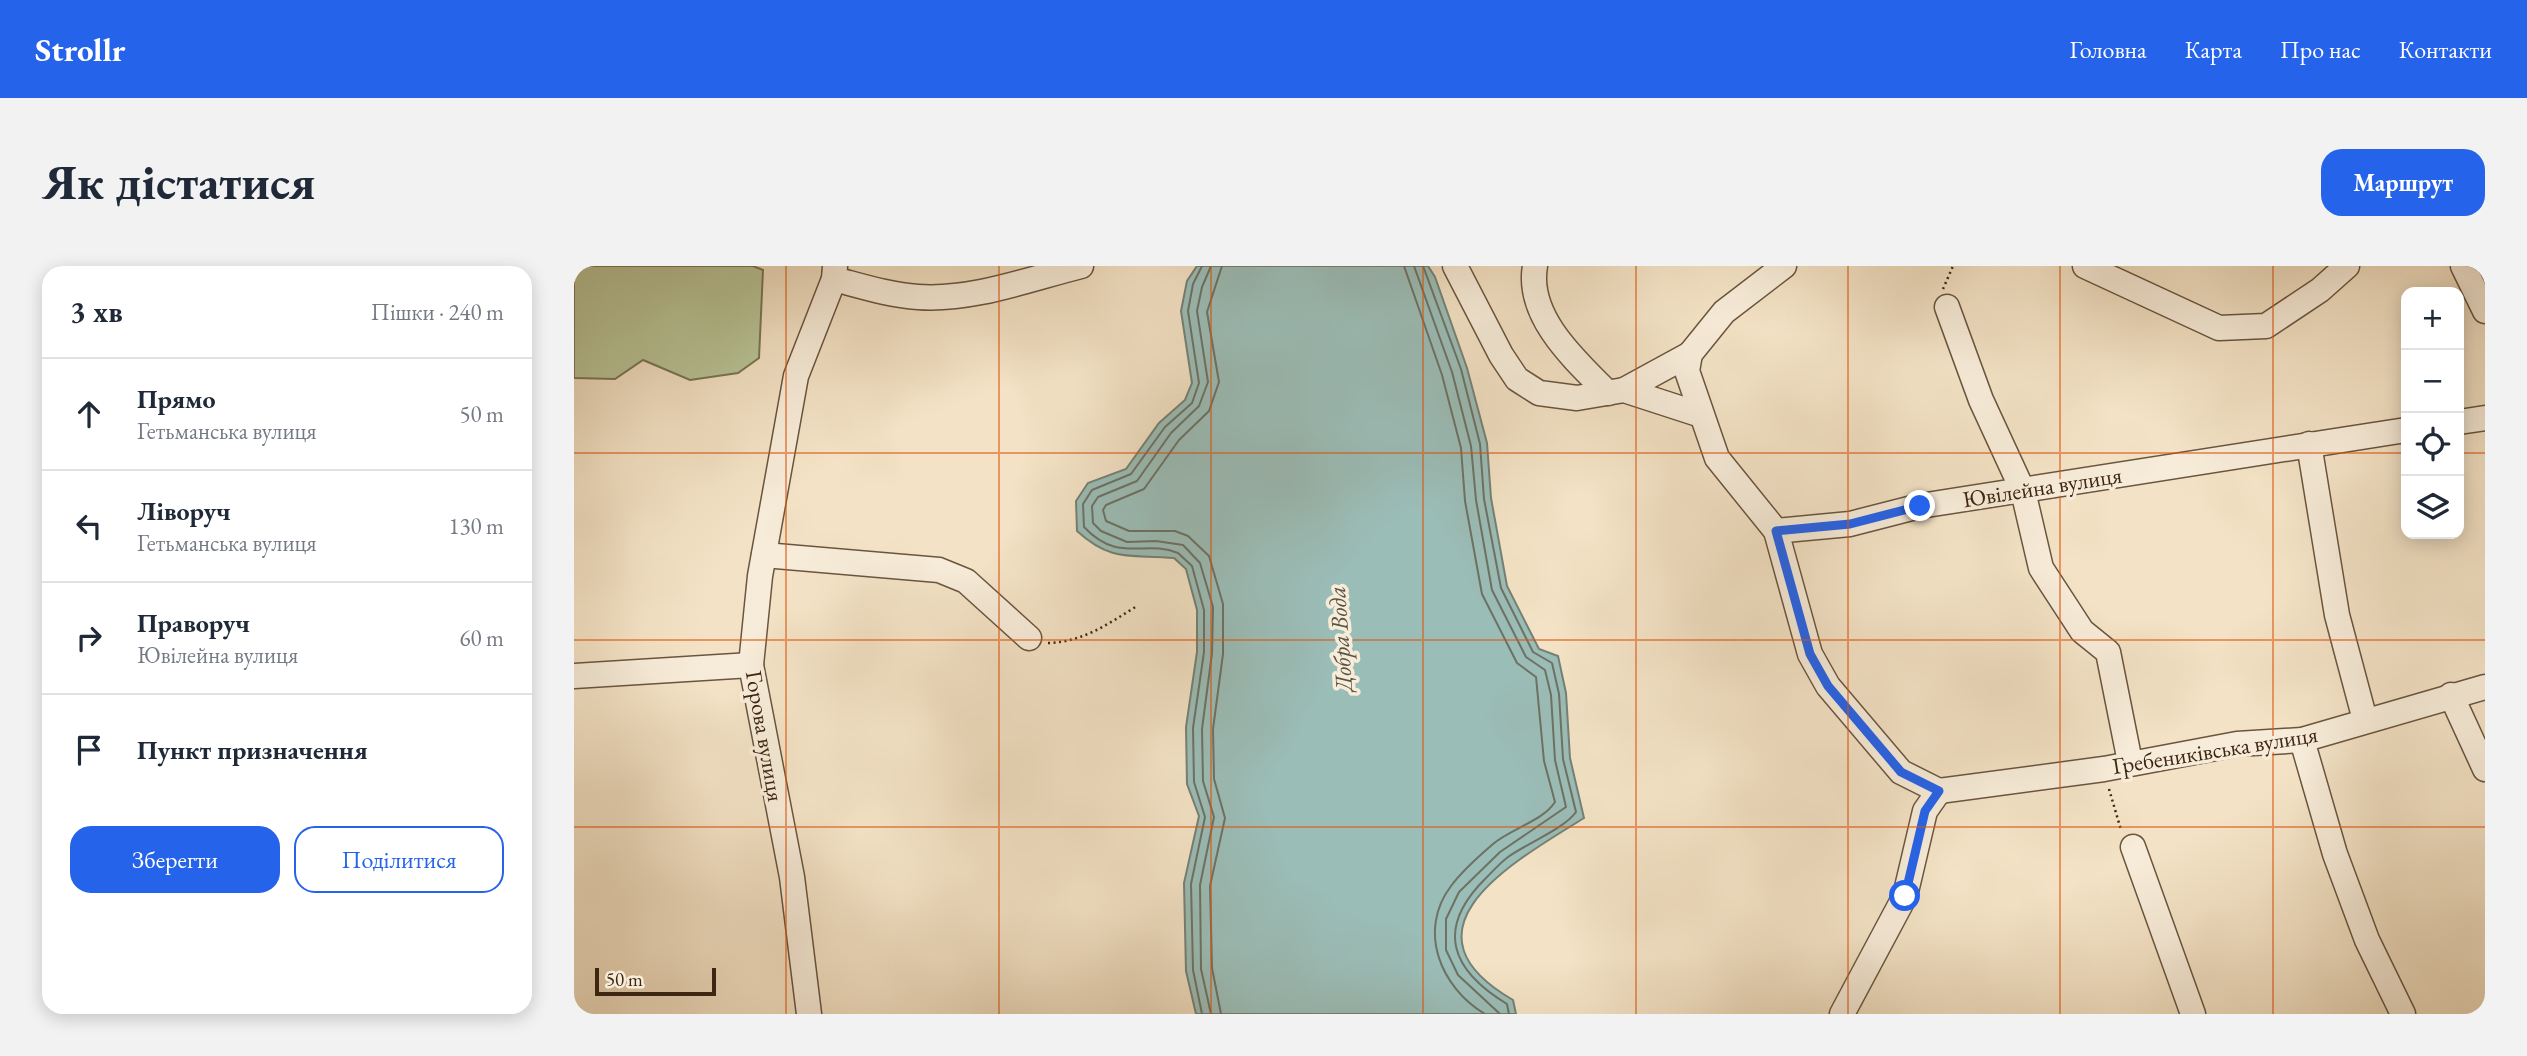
<!DOCTYPE html>
<html lang="uk">
<meta charset="utf-8">
<style>
body{margin:0;font-family:"EB Garamond",serif;background:#f2f2f3;color:#1f2937}
.controls{position:absolute;right:21px;top:21px;display:grid;overflow:hidden;border-radius:14px;box-shadow:0 4px 18px #0003}
.controls button{width:63px;height:63px;display:grid;place-items:center;padding:0;border:0;border-bottom:2px solid #e0e1e3;background:#fff;color:#1f2937;font:35px sans-serif}
.scale{position:absolute;left:21px;bottom:18px;width:121px;box-sizing:border-box;padding-left:7px;border:4px solid #3d2612;border-top:0;font-size:19px;line-height:24px;white-space:nowrap;color:#3d2612;-webkit-text-stroke:5px #f7ecd9;paint-order:stroke}
.stop{position:absolute;width:21px;height:21px;margin:-16px;border:5px solid #2563eb;border-radius:50%;background:#fff}
.stop.end{background:#2563eb;border-color:#fff;box-shadow:0 2px 7px #0008}
.list{margin:0;padding:0;list-style:none}
h2{display:flex;justify-content:space-between;align-items:center;height:91px;margin:0;padding:0 28px;font-size:30px}
h2 small{font-size:23px;font-weight:400;color:#747a83}
.list li{display:grid;grid-template-columns:46px 1fr auto;gap:21px;align-items:center;box-sizing:border-box;height:112px;padding:0 28px;border-top:2px solid #e0e1e3}
.list b{display:block;font-size:26px;white-space:nowrap}
.list p{margin:0;font-size:23px;white-space:nowrap;color:#747a83}
.list em{font-size:23px;font-style:normal;color:#747a83}
.actions{display:flex;gap:14px;padding:21px 28px}
.actions a{flex:1;padding:16px 0;border:2px solid #2563eb;border-radius:21px;text-align:center;font-size:24px;color:#2563eb}
.actions .main{background:#2563eb;color:#fff}
.icon{flex:none;width:38px;height:38px;fill:none;stroke:currentColor;stroke-width:2;stroke-linecap:round;stroke-linejoin:round}
.map{position:relative;flex:none;width:1911px;height:748px;overflow:hidden;border-radius:21px}
header{display:flex;align-items:center;gap:42px;box-sizing:border-box;height:98px;padding:0 35px;background:#2563eb;color:#fff}
header strong{font-size:33px}
nav{display:flex;gap:38px;margin-inline-start:auto;font-size:24px}
.intro{display:flex;align-items:center;justify-content:space-between;box-sizing:border-box;height:168px;padding:0 42px}
h1{margin:0;font-size:49px}
.button{padding:18px 32px;border-radius:21px;background:#2563eb;color:#fff;font-size:24px;font-weight:700}
main{display:flex;gap:42px;padding:0 42px}
aside{flex:1;background:#fff;border-radius:21px;box-shadow:0 4px 18px #0003}
.map>svg:first-child{display:block}
.green{fill:#b8c497;stroke:#7a7554;stroke-width:2}
.water{fill:#9bbdb7;stroke:#758175;stroke-width:2}
.lines{fill:none;stroke-linecap:round;stroke-linejoin:round}
.shore{stroke:#6c7264;stroke-width:2}
.minor-casing{stroke:#6a553f;stroke-width:27}
.path{stroke:#3d2612;stroke-width:2.5;stroke-dasharray:2 3.5;stroke-linecap:butt}
.minor{stroke:#f7ecd9;stroke-width:24}
.route{stroke:#2563eb;stroke-width:9}
.grid{fill:none;stroke:#df560c;stroke-width:2;stroke-opacity:0.55}
.labels{text-anchor:middle;dominant-baseline:central;stroke-width:7;stroke-linejoin:round;paint-order:stroke}
.street-label{font-size:23px;fill:#3d2612;stroke:#f7ecd9}
.water-label{font-size:24px;font-style:italic;fill:#595344;stroke:#f7ecd9}
</style>
<header>
<strong>Strollr</strong>
<nav><a>Головна</a><a>Карта</a><a>Про нас</a><a>Контакти</a></nav>
</header>
<div class="intro"><h1>Як дістатися</h1><a class="button">Маршрут</a></div>
<main>
<aside>
<h2>3 хв<small>Пішки · 240 m</small></h2>
<ul class="list">
<li><svg class="icon" aria-label="ahead" viewBox="0 0 24 24"><path d="M12 20V5M6 11l6-6 6 6"/></svg><div><b>Прямо</b><p>Гетьманська вулиця</p></div><em>50 m</em></li>
<li><svg class="icon" aria-label="left" viewBox="0 0 24 24"><path d="M17 20v-9H6M10 6l-5 5 5 5"/></svg><div><b>Ліворуч</b><p>Гетьманська вулиця</p></div><em>130 m</em></li>
<li><svg class="icon" aria-label="right" viewBox="0 0 24 24"><path d="M7 20v-9h11M14 6l5 5-5 5"/></svg><div><b>Праворуч</b><p>Ювілейна вулиця</p></div><em>60 m</em></li>
<li><svg class="icon" aria-label="arrive" viewBox="0 0 24 24"><path d="M6 21V4h12l-3 4 3 4H6"/></svg><div><b>Пункт призначення</b></div></li>
</ul>
<div class="actions"><a class="main">Зберегти</a><a>Поділитися</a></div>
</aside>
<div class="map">
<svg width="1911" height="748" viewBox="0 0 1911 748">
<rect width="100%" height="100%" fill="#f3e2c5"/>
<filter id="stains"><feTurbulence type="fractalNoise" baseFrequency=".00286" numOctaves="4"/><feColorMatrix values="0 0 0 0 .2 0 0 0 0 .09 0 0 0 0 .02 0 0 0 .5 -.17"/></filter>
<radialGradient id="worn" r=".72"><stop offset=".6" stop-color="#630" stop-opacity="0"/><stop offset="1" stop-color="#630" stop-opacity=".3"/></radialGradient>
<path class="green" d="M0 0H179L189 4 185 92 164 107 116 114 69 94 41 113 0 112Z"/>
<path class="water" d="M623 0H854L861 11 893 102 913 177 917 232 933 320 965 383 984 390 992 427 996 492 1010 552C941 595 817 663 939 734L942 748H622L612 705 610 617 625 550 613 518 612 461 623 386V344L612 303 600 292C557 288 538 297 503 265L502 235 514 217 552 203 585 157 611 134 618 117 607 45 613 15Z"/>
<g class="lines">
<g class="shore">
<path d="M830 0 868 109 887 182 891 235 908 328 943 397 962 411 970 495 981 536C969 555 936 563 919 578 905 590 888 605 877 620 843 665 867 722 911 748"/>
<path d="M840 0 878 106 897 180 902 234 918 324 952 391 971 404 977 429 981 494 992 541 926 586 885 626 872 653V684L884 709 926 748"/>
<path d="M849 0 887 103 906 178 910 233 927 322 959 386 978 397 985 428 989 493 1002 546C991 562 952 578 934 591 926 597 918 606 911 613 861 663 877 704 933 738L935 748"/>
<path d="M628 748 619 704 617 618 631 551 620 516 619 462 630 386V344L618 300 604 287C570 273 545 298 510 261L509 238 518 224 557 208 591 161 618 137 625 117 614 45 619 18 628 0"/>
<path d="M637 748 627 703 626 619 640 551 629 515 628 463 638 387 639 341 626 297 609 279 582 275 553 276 527 265 519 257 518 240 524 231 563 215 597 167 625 140 634 116 623 45 628 21 637 0"/>
<path d="M647 748 638 702 636 620 651 552 640 513 639 463 649 388V338L635 290 614 270 601 265H555L532 255 529 244 532 239 570 223 605 174 635 145 645 116 633 46 648 0"/>
</g>
<g class="minor-casing">
<g id="minor">
<path d="M881 0 927 89 943 113 965 127 1003 132 1050 124 1127 149"/>
<path d="M961 0C952 51 1002 95 1034 127"/>
<path d="M1210 0 1150 46 1116 88 1113 105 1143 192 1202 265 1236 388 1254 420 1327 506 1365 525 1351 545 1331 630 1268 748"/>
<path d="M1511 0 1645 62 1692 60 1746 24 1773 0"/>
<path d="M1889 0 1911 45"/>
<path d="M260 13C287 20 315 29 344 31 398 35 455 13 507 0"/>
<path d="M1373 41 1407 134 1449 225 1467 302 1508 365 1534 386 1556 496"/>
<path d="M1050 124 1116 88"/>
<path d="M1885 156 1911 152"/>
<path d="M1735 178 1763 349 1791 454"/>
<path d="M1202 265 1276 258 1346 240 1832 164"/>
<path d="M190 289 365 304 392 315 455 372"/>
<path d="M0 410 177 399"/>
<path d="M1877 429 1911 503"/>
<path d="M1728 474 1761 588 1793 674 1829 748"/>
<path d="M1365 525 1530 503 1663 478 1728 474 1911 421"/>
<path d="M1559 581 1619 748"/>
<path d="M235 748 218 611 177 399 186 310 222 110 260 13 261 0"/>
</g>
</g>
<g class="path">
<path d="M1369 23 1379 0"/>
<path d="M474 377C509 376 534 358 563 340"/>
<path d="M1535 523 1547 564"/>
</g>
<use href="#minor" class="minor"/>
</g>
<g class="lines">
<path class="route" d="M1331 630 1351 545 1365 525 1327 506 1254 420 1236 388 1202 265 1276 258 1346 240"/>
</g>
<path class="grid" d="M212 0V748M425 0V748M637 0V748M849 0V748M1062 0V748M1274 0V748M1486 0V748M1699 0V748M0 187H1832M1885 187H1911M0 374H1911M0 561H1911"/>
<g class="labels">
<g class="street-label">
<text transform="translate(1468 221) rotate(-9)">Ювілейна вулиця</text>
<text transform="translate(191 470) rotate(80)">Горова вулиця</text>
<text transform="translate(1641 484) rotate(-9)">Гребениківська вулиця</text>
</g>
<g class="water-label">
<text transform="translate(766 373) rotate(-94)">Добра Вода</text>
</g>
</g>
<rect width="100%" height="100%" filter="url(#stains)"/>
<rect width="100%" height="100%" fill="url(#worn)"/>
</svg>
<div class="controls">
<button>+</button>
<button>−</button>
<button><svg class="icon" aria-label="locate" viewBox="0 0 24 24"><circle cx="12" cy="12" r="6"/><path d="M12 2v4M12 18v4M2 12h4M18 12h4"/></svg></button>
<button><svg class="icon" aria-label="layers" viewBox="0 0 24 24"><path d="M12 4l9 5-9 5-9-5zM3 14l9 5 9-5"/></svg></button>
</div>
<div class="scale">50 m</div>
<div class="stop" style="left:1331px;top:630px"></div>
<div class="stop end" style="left:1346px;top:240px"></div>
</div>
</main>
